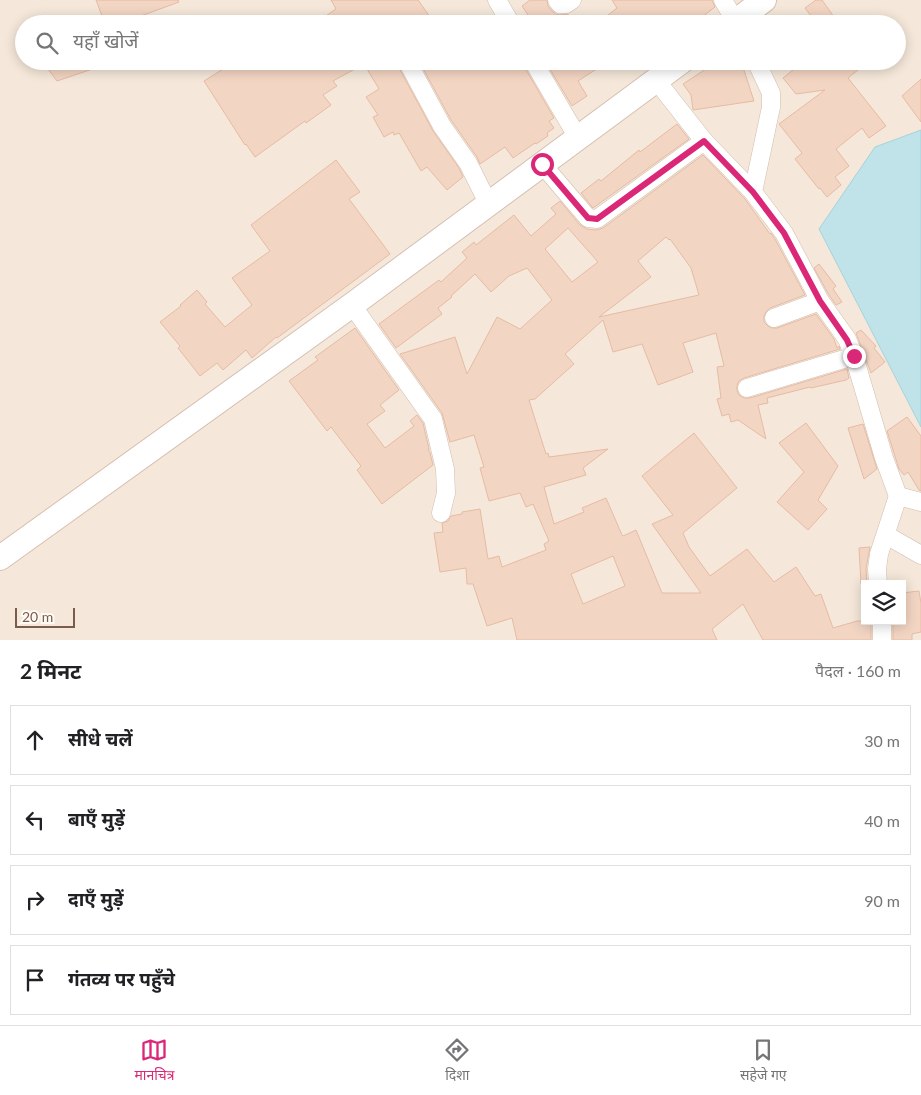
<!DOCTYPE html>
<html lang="hi">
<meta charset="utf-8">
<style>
body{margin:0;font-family:Lato,"Noto Sans Devanagari",sans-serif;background:#f6f6f6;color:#202124}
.controls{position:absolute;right:15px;bottom:15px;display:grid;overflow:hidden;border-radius:0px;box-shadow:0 2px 12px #0003}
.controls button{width:45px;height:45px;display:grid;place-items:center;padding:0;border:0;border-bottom:1px solid #e0e0e0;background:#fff;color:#202124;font:25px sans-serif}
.scale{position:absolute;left:15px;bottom:12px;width:60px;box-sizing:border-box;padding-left:5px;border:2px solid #7a5c4d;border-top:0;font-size:14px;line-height:18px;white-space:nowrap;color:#7a5c4d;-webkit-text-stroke:4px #fffaf3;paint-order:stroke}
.stop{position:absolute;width:15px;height:15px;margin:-11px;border:4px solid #db2777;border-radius:50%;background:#fff}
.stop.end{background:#db2777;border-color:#fff;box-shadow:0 1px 5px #0008}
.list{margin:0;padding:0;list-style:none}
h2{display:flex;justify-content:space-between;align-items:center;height:65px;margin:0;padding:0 20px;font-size:21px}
h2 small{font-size:16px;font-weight:400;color:#757577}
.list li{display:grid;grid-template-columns:32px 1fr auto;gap:15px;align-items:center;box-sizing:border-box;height:70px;margin:0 10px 10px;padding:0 10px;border:1px solid #e0e0e0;border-radius:0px}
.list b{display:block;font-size:19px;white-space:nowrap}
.list em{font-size:16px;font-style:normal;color:#757577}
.icon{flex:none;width:28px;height:28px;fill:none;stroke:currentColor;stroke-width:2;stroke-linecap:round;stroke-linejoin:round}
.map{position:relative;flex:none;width:921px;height:640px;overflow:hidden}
.search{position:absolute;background:#fff;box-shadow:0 2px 12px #0003;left:15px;right:15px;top:15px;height:55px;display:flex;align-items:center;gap:12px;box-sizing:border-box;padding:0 18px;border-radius:28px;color:#757577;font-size:19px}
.sheet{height:385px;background:#fff}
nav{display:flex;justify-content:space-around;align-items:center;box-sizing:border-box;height:70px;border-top:1px solid #e0e0e0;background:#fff;font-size:14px;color:#757577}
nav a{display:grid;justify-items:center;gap:2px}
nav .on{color:#db2777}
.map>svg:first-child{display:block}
.residential{fill:#f5e8da;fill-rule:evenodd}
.water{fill:#bfe3e8;stroke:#a5d3da}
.building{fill:#f3d5c3;stroke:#e6bba3;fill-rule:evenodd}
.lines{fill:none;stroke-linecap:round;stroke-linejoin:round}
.street-casing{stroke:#d1beb0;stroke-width:19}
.secondary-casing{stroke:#d6c0b0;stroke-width:26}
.street{stroke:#fff;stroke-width:18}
.secondary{stroke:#fff;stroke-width:24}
.route{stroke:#db2777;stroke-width:6}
</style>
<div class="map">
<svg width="921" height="640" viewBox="0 0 921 640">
<rect width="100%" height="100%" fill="#fdf6ec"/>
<path class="residential" d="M0 0H921V640H0ZM24 24H897V61H24ZM865 584H902V621H865Z"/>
<path class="water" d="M921 130V427L819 229 875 147Z"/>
<g class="building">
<path d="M96 0H178L179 2 119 24H105Z"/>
<path d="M331 0H418L435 24H368L363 17 359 20 358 17 348 24H314L336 9Z"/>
<path d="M530 0H547L548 6 552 11 556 14 560 15 568 14 575 24H534L522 6Z"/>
<path d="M612 0H712L715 7 693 24H597L617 8Z"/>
<path d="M816 0H822L839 24H817L805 8Z"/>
<path d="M42 61H106L107 64 57 81Z"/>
<path d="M236 61H396L398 66 433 131 459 168 463 177 447 190 427 167 421 171 399 133 394 135 393 132 384 137 373 117 378 115 366 97 379 89 364 64 333 81 337 86 323 95 331 105 306 123 305 121 255 157 246 144 245 145 204 81Z"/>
<path d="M419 61H522L524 66 554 118 549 121 554 128 547 133 548 136 536 144 535 143 513 158 505 147 480 164 477 157 451 120Z"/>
<path d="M545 61H609L578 81 587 96 572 106Z"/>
<path d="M718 61H741L754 101 693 110 691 95 683 84Z"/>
<path d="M804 61H869L848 78 886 126 869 138 862 128 836 149 849 166 835 177 841 185 827 197 820 188 819 189 795 159 802 153 779 124 825 90 796 94 783 78Z"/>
<path d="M921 79V122L902 96Z"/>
<path d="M677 124 689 139 593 208 581 193 599 179 601 181 639 150 640 152Z"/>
<path d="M703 155 745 199 770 234 771 233 775 239 805 295 770 308 766 312 764 316V322L768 326 772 328H777L816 314 834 339 837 348 839 346 840 349 744 378 739 381 737 385V391L739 395 744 398H750L847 369 849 378 846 380 811 388 810 387 767 398 768 403 758 405 766 439 738 420 731 422 729 414 722 416 717 399 721 398 717 367 724 366 716 333 683 343 693 372 658 385 642 344 613 352 603 320 565 354 574 364 535 399 529 400 546 454 548 453 549 457 608 449 583 468 586 475 544 487 554 524 584 512 582 508 606 498 622 535 623 536 636 530 662 593H701L652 524 673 515 642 476 694 433 737 488 683 533 689 547 710 576 747 549 774 582 796 567 815 596 821 594 833 628 857 621H871V640H763L743 604 712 629 717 640H517L512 618 487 626 473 584H467L466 568 440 572 434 533 443 532 442 523 448 521 451 516 462 514V512L480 509 488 559 499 556 502 567 546 550 544 544 549 541 533 504 526 507 520 493 489 501 480 468 484 467 474 435 450 442 442 413 400 354 455 337 467 374 497 317 520 329 552 300 527 268 509 276 491 292 475 274 451 296 452 297 438 308 442 314 396 348 379 324 439 280 441 282 467 258 462 252 474 242 476 245 514 215 531 236 556 214 551 208 560 201 580 225 587 229 596 230 603 228ZM568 228 598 262 572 282 545 249ZM666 237 669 240 670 239 691 268 699 295 599 317 651 277 638 261ZM613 556 625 586 583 604 571 574Z"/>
<path d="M336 160 360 192 349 199 390 254 277 338 276 337 252 358 246 350 223 370 217 363 200 376 178 348 180 346 160 322 181 306 180 305 197 290 207 302 205 304 225 327 252 305 232 278 270 251 251 225Z"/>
<path d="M819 264 836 286 833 289 842 302 836 305 829 295 814 268Z"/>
<path d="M355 328 399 390 380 405 385 411 367 424 385 448 414 426 410 421 417 415 423 423 429 449H428L430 453 433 465 382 504 357 470 361 466 331 427 327 431 289 381 318 360 315 357Z"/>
<path d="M861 330 876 346 874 348 885 362 871 373 856 333Z"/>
<path d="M907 417 921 436V491L919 490 908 472 904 475 899 469 887 431Z"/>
<path d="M806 423 838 466 818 500 827 509 808 530 777 502 804 472 779 443Z"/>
<path d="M863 424 877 469 864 479 848 428Z"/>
<path d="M870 547 866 568 867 584H861L859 548Z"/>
<path d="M919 591 921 603V632L912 634V640H893V621H902V593Z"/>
</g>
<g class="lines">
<g class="street-casing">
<g id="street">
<path d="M497 0 511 24"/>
<path d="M557 0 560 4H566L572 0"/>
<path d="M723 0 737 24"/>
<path d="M407 61 442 126 468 163 488 203"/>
<path d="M533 61 578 138"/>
<path d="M656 80 704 141 753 192 784 233 820 301 847 339 854 356 884 458 898 496 921 502"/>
<path d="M542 164 588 218 597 219 704 141"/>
<path d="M753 192 771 107V93L756 61"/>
<path d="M352 305 433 419 445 469 446 493 441 513"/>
<path d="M774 318 820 301"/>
<path d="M747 388 854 356"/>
<path d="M886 535 921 555"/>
<path d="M878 584 877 569 879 554 898 496"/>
<path d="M882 640V621"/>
</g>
</g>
<g class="secondary-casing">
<g id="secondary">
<path d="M732 24 764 0"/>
<path d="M0 558 352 305 682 61"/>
</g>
</g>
<use href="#street" class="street"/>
<use href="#secondary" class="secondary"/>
</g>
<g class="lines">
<path class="route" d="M542 164 588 218 597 219 704 141 753 192 784 233 820 301 847 340 854 356"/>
</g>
</svg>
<div class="controls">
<button><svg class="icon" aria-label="layers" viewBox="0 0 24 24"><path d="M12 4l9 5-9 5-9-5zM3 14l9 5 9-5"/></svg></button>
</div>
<div class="scale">20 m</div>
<div class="stop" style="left:542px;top:164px"></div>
<div class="stop end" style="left:854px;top:356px"></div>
<div class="search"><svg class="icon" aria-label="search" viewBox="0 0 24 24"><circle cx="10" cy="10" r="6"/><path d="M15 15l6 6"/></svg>यहाँ खोजें</div>
</div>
<section class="sheet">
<h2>2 मिनट<small>पैदल · 160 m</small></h2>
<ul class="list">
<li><svg class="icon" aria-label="ahead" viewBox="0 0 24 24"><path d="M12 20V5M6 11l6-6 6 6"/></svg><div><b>सीधे चलें</b></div><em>30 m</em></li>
<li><svg class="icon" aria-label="left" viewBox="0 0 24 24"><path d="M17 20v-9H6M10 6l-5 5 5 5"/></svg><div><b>बाएँ मुड़ें</b></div><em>40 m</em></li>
<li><svg class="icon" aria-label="right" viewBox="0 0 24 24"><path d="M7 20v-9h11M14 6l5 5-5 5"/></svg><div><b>दाएँ मुड़ें</b></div><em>90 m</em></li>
<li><svg class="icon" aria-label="arrive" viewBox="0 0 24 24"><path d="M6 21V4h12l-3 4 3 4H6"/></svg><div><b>गंतव्य पर पहुँचे</b></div></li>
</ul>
</section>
<nav>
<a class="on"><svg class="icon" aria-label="map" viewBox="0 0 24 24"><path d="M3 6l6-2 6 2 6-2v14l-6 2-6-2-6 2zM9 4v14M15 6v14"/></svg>मानचित्र</a>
<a><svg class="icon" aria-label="directions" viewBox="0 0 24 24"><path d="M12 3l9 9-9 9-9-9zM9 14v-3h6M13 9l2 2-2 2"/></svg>दिशा</a>
<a><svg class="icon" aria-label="saved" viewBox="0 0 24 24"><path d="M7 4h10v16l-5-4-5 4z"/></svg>सहेजे गए</a>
</nav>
